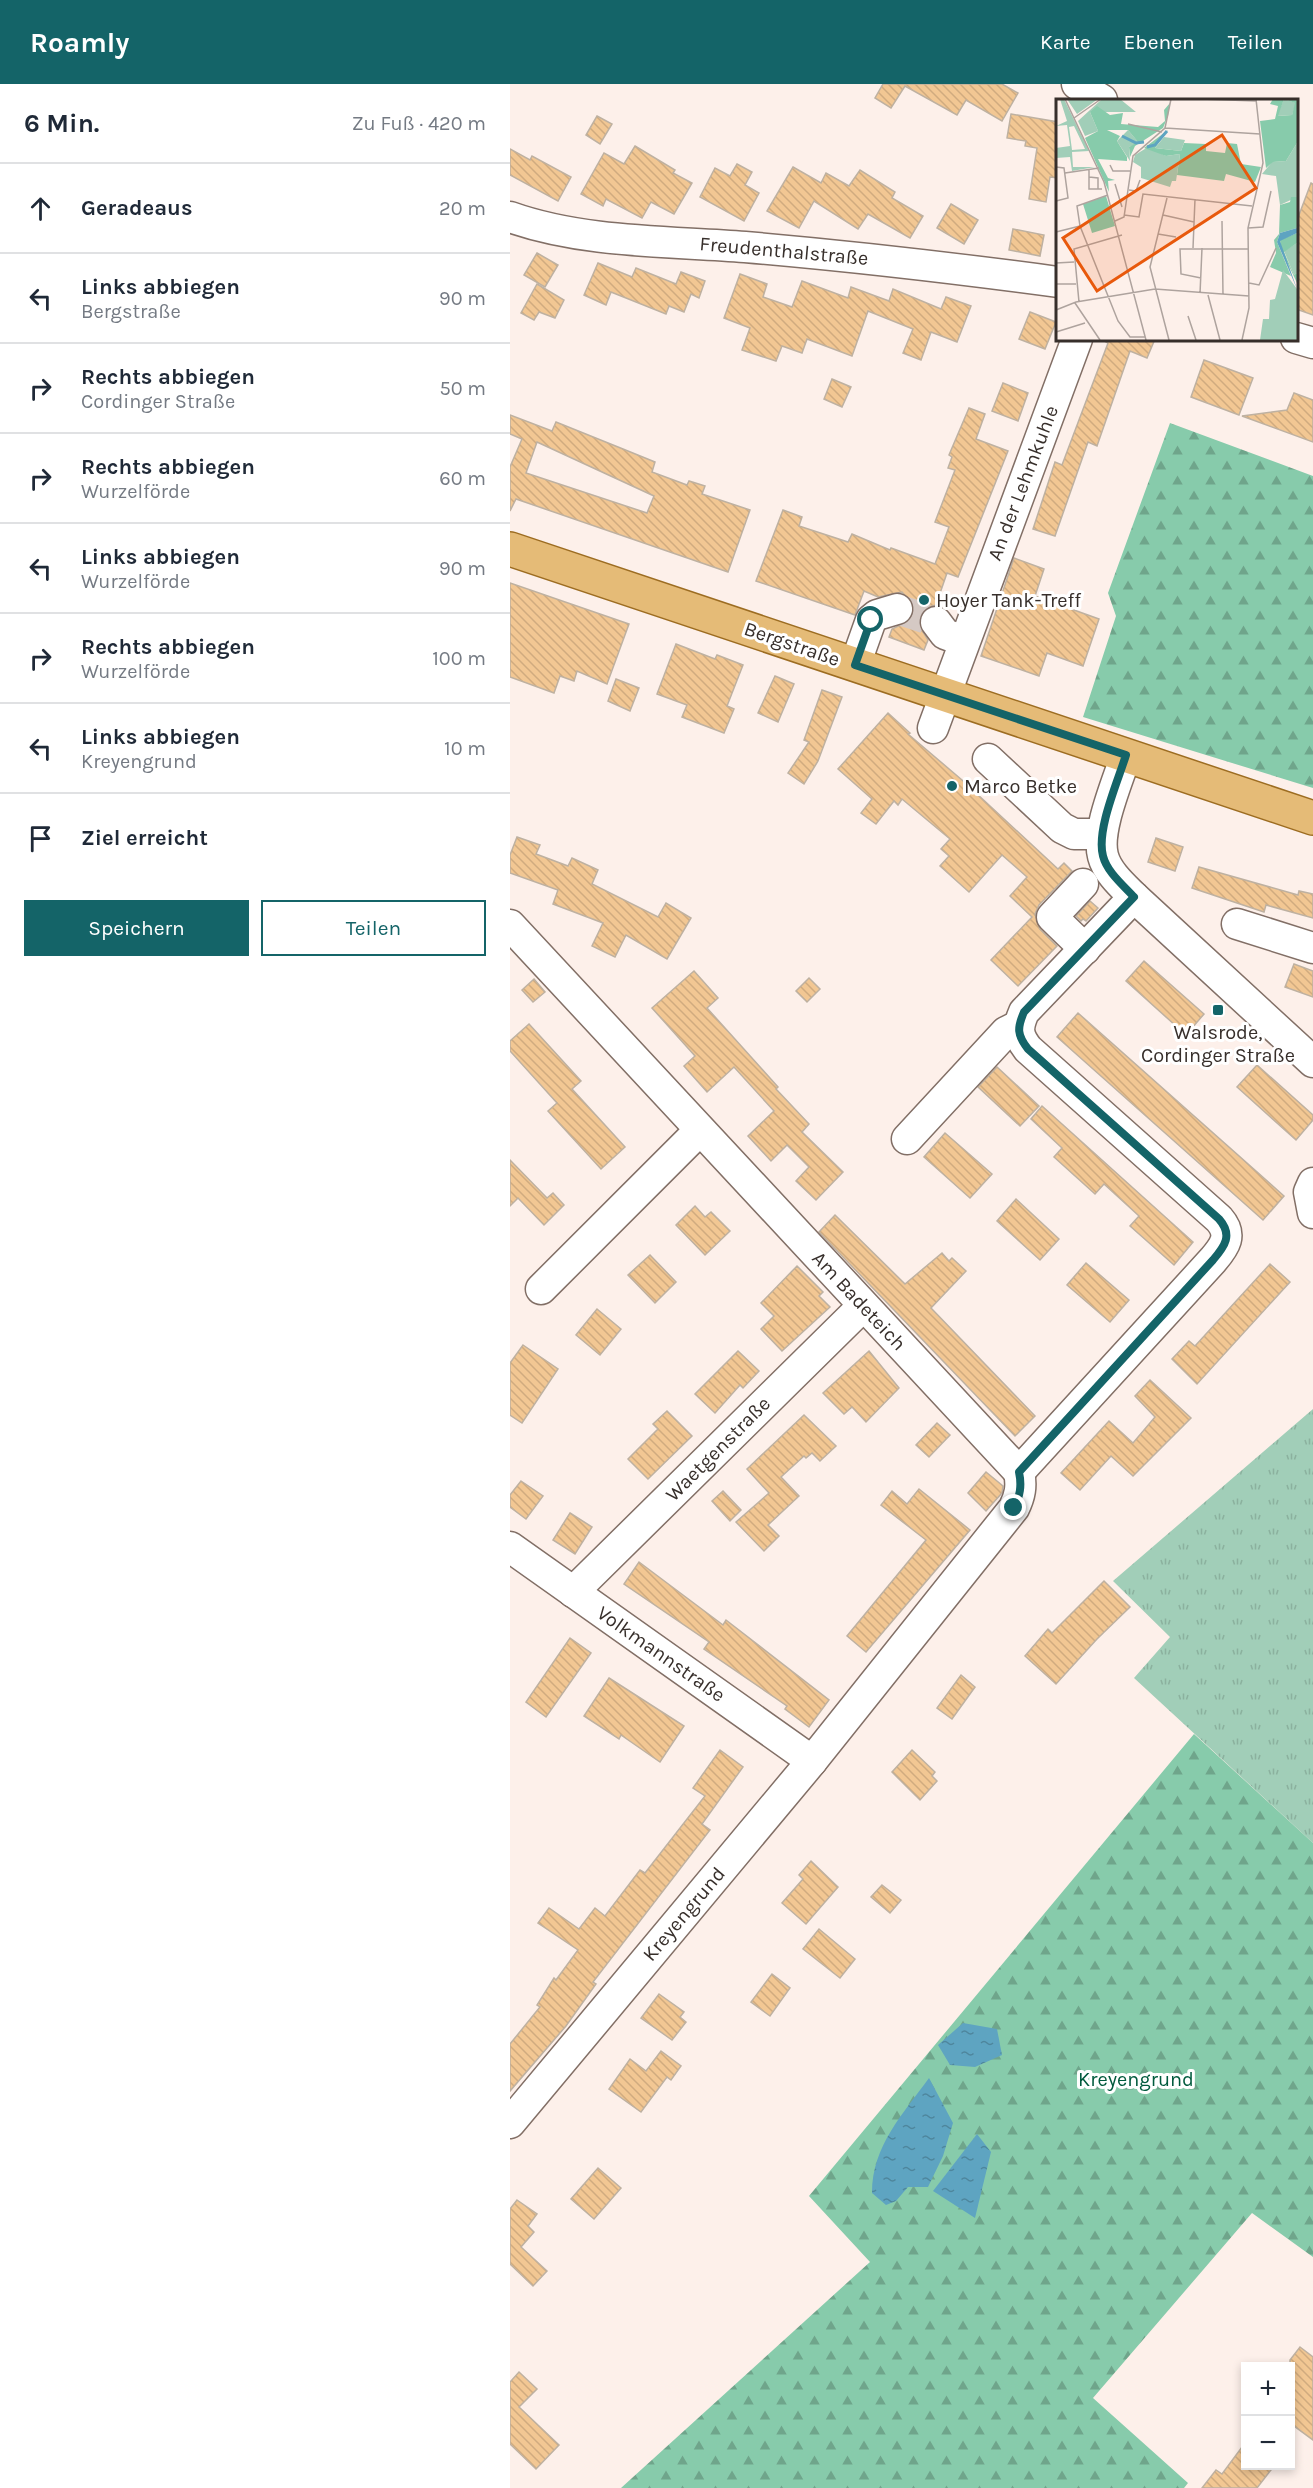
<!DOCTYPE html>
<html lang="de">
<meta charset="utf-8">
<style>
body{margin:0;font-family:Karla,sans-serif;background:#f6f6f7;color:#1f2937}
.controls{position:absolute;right:18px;bottom:18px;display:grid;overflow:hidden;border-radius:0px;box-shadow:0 3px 9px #0003}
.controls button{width:54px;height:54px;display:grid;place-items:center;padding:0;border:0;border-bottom:2px solid #e0e1e3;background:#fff;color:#1f2937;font:30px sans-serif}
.stop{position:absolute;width:18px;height:18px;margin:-14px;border:4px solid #146468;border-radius:50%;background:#fff}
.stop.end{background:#146468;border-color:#fff;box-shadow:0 2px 6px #0008}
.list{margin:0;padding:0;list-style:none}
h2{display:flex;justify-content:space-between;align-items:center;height:78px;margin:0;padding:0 24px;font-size:26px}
h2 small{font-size:20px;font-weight:400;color:#747a83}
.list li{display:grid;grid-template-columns:39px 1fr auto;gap:18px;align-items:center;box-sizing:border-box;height:90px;padding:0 24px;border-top:2px solid #e0e1e3}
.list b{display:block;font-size:22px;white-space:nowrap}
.list p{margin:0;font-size:20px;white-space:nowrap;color:#747a83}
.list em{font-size:20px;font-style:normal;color:#747a83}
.actions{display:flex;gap:12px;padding:18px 24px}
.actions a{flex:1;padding:14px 0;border:2px solid #146468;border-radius:0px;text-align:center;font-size:21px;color:#146468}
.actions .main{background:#146468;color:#fff}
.icon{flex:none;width:33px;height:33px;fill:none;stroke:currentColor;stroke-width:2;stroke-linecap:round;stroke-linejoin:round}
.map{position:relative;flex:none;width:803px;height:2404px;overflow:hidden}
header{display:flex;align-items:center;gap:36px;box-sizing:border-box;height:84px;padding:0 30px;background:#146468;color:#fff}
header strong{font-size:28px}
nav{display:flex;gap:33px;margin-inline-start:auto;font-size:21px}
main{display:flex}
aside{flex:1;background:#fff}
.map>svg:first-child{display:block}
.grass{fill:url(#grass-tufts)}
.forest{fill:url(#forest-firs)}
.water{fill:url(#water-ripples)}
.building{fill:url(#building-back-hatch);stroke:#beb1a1;stroke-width:1.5;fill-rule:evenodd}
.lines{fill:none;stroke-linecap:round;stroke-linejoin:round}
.minor-tunnel{stroke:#d5c9c4;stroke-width:30;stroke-dasharray:30 15;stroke-linecap:butt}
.minor-casing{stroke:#826f66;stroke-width:33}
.major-casing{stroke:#9d6d22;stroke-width:36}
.minor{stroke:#fff;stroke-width:30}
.major{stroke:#e5bb77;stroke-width:33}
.route{stroke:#146468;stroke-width:8}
.poi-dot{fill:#146468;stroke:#fff;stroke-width:2}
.labels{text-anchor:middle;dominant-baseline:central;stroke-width:6;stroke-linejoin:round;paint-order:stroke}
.street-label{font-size:20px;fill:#372f2b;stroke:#fff}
.poi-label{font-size:20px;fill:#372f2b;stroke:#fff;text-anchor:start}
.park-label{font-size:20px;fill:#005a3d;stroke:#fff}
.inset-river{fill:none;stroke:#5ea4c1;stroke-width:3}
.inset-road{fill:none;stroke:#aea39e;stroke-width:1.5}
.view{fill:#e8590c;fill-opacity:0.15;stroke:#e8590c;stroke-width:3}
.inset-edge{fill:none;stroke:#372f2b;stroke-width:3}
</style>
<header>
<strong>Roamly</strong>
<nav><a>Karte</a><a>Ebenen</a><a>Teilen</a></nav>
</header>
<main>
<aside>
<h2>6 Min.<small>Zu Fuß · 420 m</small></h2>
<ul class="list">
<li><svg class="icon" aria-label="ahead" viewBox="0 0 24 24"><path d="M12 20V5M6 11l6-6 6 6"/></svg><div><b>Geradeaus</b></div><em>20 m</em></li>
<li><svg class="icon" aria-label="left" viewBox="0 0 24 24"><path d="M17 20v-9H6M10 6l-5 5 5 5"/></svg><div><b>Links abbiegen</b><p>Bergstraße</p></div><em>90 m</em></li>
<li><svg class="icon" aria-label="right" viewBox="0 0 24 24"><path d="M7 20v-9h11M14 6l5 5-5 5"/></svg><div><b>Rechts abbiegen</b><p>Cordinger Straße</p></div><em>50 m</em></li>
<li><svg class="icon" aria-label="right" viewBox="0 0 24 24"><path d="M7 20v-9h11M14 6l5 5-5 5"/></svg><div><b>Rechts abbiegen</b><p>Wurzelförde</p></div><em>60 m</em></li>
<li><svg class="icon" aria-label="left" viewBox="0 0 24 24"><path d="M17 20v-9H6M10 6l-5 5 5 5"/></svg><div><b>Links abbiegen</b><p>Wurzelförde</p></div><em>90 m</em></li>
<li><svg class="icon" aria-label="right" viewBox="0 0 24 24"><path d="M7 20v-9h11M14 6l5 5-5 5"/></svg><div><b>Rechts abbiegen</b><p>Wurzelförde</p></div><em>100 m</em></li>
<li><svg class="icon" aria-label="left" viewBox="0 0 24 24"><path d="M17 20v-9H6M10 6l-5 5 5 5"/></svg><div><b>Links abbiegen</b><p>Kreyengrund</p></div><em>10 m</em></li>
<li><svg class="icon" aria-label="arrive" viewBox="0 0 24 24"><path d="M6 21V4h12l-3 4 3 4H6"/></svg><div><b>Ziel erreicht</b></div></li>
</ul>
<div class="actions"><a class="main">Speichern</a><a>Teilen</a></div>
</aside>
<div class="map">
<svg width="803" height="2404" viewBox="0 0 803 2404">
<defs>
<pattern id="grass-tufts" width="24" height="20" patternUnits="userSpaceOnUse" patternTransform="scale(1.5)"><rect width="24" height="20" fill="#a1ceb8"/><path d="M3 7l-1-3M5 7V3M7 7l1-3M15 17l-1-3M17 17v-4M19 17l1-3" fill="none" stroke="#8bb19e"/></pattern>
<pattern id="forest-firs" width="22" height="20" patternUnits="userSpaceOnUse" patternTransform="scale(1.5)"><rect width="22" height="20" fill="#87cbab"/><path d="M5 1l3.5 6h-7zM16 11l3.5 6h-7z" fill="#6fa58b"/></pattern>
<pattern id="water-ripples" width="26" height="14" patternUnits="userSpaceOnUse" patternTransform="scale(1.5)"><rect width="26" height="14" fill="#5ea4c1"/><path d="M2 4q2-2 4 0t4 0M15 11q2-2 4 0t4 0" fill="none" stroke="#4e869d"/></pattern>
<pattern id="building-back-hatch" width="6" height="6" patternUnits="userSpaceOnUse" patternTransform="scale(1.5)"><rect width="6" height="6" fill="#f2c793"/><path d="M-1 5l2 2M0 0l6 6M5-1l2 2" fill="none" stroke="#d0ab7f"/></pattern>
</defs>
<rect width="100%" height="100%" fill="#fdf0ea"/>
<path class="grass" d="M803 1325V1759L624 1594 660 1553 603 1497Z"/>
<g class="forest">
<path d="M660 339 803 392V704L573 633 606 532 598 509Z"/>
<path d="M684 1650 803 1759V2173L742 2129 583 2314 678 2399 674 2404H111L360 2178 299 2112Z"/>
</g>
<g class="water">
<path d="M453 1939 487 1945 492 1971 465 1983 440 1981 428 1961Z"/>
<path d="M419 1994 443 2039 433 2072 418 2103H398L386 2117 376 2121 362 2109C362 2062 393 2030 419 1994Z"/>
<path d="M467 2050 481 2068 465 2134 423 2107Z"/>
</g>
<g class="building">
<path d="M373 0H492L508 9 492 37 456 16 447 31 395 2 381 24 365 14Z"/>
<path d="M501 30 548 38V94L540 93 536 118 519 115 527 64 515 62 516 57 497 54Z"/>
<path d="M87 32 102 40 90 60 76 51Z"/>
<path d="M125 62 165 86 163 89 182 99 164 130 141 118 132 134 96 115 93 122 71 110 94 69 114 80Z"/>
<path d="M0 65 20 76 22 72 61 93 48 117 0 91Z"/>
<path d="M227 80 242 88 235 101 249 109 234 137 190 113 205 84 220 92Z"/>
<path d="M283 83 311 99 316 89 339 102 350 86 385 108 382 114 413 132 400 154 358 130 348 145 304 117 289 144 257 127Z"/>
<path d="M801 99 803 100V231L786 225V139Z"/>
<path d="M441 120 468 136 454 160 427 144Z"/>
<path d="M503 145 534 151 530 172 499 166Z"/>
<path d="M27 169 48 181 35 203 14 191Z"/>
<path d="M88 179 122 193 126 184 166 200 171 188 195 197 189 214 181 210 174 228 159 222 156 230 101 208 96 221 74 211Z"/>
<path d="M230 190 257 200 253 213 282 223 292 197 338 214 341 203 379 217 383 205 431 225 436 213 461 222 447 258 421 248 411 276 393 269 403 245 358 227 342 272 297 255 292 269 272 262 266 277 232 266 240 244 214 234Z"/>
<path d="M27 200 54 216 45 234 29 228 24 236 11 229Z"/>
<path d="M520 228 546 238 535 265 509 255Z"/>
<path d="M591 255H645L637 274 620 267 587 362 578 358 545 452 523 445 545 378 552 381 598 259Z"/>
<path d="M694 276 743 294 729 331 681 313Z"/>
<path d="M322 295 341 303 332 323 314 315Z"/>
<path d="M493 299 518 309 508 337 482 327Z"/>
<path d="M784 309 803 316V358L732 332 777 326Z"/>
<path d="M459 324 475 330 466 355 498 367 448 493 437 489 426 521 416 524 410 531 409 541 418 556 414 566 379 553 382 545 399 537 404 530 403 520 392 508 368 513 354 507 345 531 246 497 273 426 292 433 289 442 338 458 342 450 380 466 381 464 425 480 439 443 425 438 445 386 438 384 442 373 439 371Z"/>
<path d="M0 331 42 347 46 338 113 365 145 378 142 388 177 401 179 397 195 402 192 410 240 426 218 488 6 415 0 427V383L12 355 0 350ZM27 358 144 412 137 429 16 389Z"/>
<path d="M504 474 534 485 525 512 589 535 573 582 537 569 529 592 471 572Z"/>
<path d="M0 499 119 540 97 600 67 587 64 597 50 592 44 609 0 593Z"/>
<path d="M166 560 205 575 207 571 233 581 217 622 224 625 214 649 172 633 177 621 147 610Z"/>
<path d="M265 592 284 600 268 638 248 629Z"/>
<path d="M106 595 129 604 120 627 98 617Z"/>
<path d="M312 606 332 613 308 677 294 700 278 689 299 658 294 656Z"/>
<path d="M378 629 400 649 398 650 452 696 548 785 554 779 562 787 529 821 525 830 530 845 547 862 508 902 481 876 522 833 500 812 517 793 492 771 459 808 430 782 439 772 431 765 440 755 392 715 388 721 384 717 366 740 351 729 362 715 328 685Z"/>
<path d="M7 753 30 761 26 770 58 782 62 774 88 786 82 800 148 833 156 819 181 834 157 875 116 851 105 873 82 862 93 839 43 820 48 806 0 789V771Z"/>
<path d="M646 754 673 763 665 787 638 778Z"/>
<path d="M689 783 788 811 789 807 803 810V834L756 821 754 828 682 804Z"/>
<path d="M580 817 588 824 576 837 573 835 571 837 566 832Z"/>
<path d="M634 877 694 930 676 951 616 897Z"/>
<path d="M784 880 803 887V913L775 903Z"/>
<path d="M184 887 208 914 197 924 268 1003 266 1005 299 1040 292 1048 333 1088 306 1116 286 1097 299 1083 277 1061 261 1077 238 1052 264 1027 224 983 197 1008 174 982 185 972 142 924Z"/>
<path d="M299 894 310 905 297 918 286 907Z"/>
<path d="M24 895 35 908 23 918 12 906Z"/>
<path d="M568 929 774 1112 753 1136 547 953Z"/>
<path d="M19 940 71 997 62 1005 115 1063 91 1085 38 1027 47 1019 0 967V957Z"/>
<path d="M747 981 803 1031V1036L786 1056 727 1003Z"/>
<path d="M487 983 529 1022 510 1042 468 1003Z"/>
<path d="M532 1022 683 1158 664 1181 620 1142 629 1132 594 1100 585 1110 544 1073 552 1064 521 1035Z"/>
<path d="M435 1049 482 1090 460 1114 414 1073Z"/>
<path d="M0 1076 37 1114 43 1109 54 1121 34 1141 8 1114 0 1122Z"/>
<path d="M506 1115 549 1155 530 1176 487 1137Z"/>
<path d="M185 1122 195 1133 201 1128 220 1147 195 1171 166 1141Z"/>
<path d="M325 1131 395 1200 432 1169 439 1177 442 1174 456 1187 421 1224 525 1332 505 1352 309 1148Z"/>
<path d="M140 1171 166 1198 145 1219 118 1191Z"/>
<path d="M576 1179 619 1216 600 1238 557 1201Z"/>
<path d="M760 1180 780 1198 687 1300 662 1275 679 1257 685 1262Z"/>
<path d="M287 1182 313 1208 309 1212 320 1223 272 1267 251 1245 264 1232 251 1219Z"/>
<path d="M87 1225 111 1245 90 1271 66 1251Z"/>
<path d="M13 1261 48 1285 12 1339 0 1331V1279Z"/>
<path d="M228 1267 249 1287 233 1304 230 1301 205 1329 185 1310Z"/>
<path d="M359 1267 389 1304 356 1338 342 1323 334 1330 313 1309Z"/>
<path d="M640 1296 681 1334 623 1392 601 1372 570 1406 551 1389 599 1337 623 1359 645 1333 625 1312Z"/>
<path d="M157 1327 182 1352 138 1395 118 1375 148 1345 143 1340Z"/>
<path d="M294 1331 326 1362 310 1377 302 1369 296 1374 294 1372 271 1393 289 1412 258 1441 269 1452 254 1467 226 1438 259 1409 237 1385Z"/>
<path d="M427 1339 440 1351 419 1373 406 1361Z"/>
<path d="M476 1388 493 1402 492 1409 476 1427 458 1409Z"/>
<path d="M11 1397 33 1412 16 1435 0 1423V1411Z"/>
<path d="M409 1405 460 1446 356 1568 337 1552 416 1456 371 1421 382 1407 397 1420Z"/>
<path d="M213 1407 231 1426 220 1437 202 1417Z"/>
<path d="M60 1429 82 1443 65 1470 43 1456Z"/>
<path d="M129 1478 213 1541 216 1536 319 1616 299 1643 275 1625 277 1622 194 1565 199 1558 114 1500Z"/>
<path d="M594 1497 620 1523 587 1555 546 1600 515 1572 538 1545 542 1549Z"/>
<path d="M60 1554 81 1569 36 1633 16 1618Z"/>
<path d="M451 1591 465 1603 442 1635 427 1624Z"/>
<path d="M99 1594 174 1642 150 1678 111 1651 109 1655 74 1632Z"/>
<path d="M210 1666 233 1683 192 1740 200 1746 83 1898 86 1900 56 1942 0 2007V1960L30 1923 27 1921 44 1894 46 1896 68 1866 28 1839 39 1824 69 1845 85 1824 95 1832 130 1786 135 1789 195 1712 183 1704Z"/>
<path d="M402 1666 425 1688 422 1692 427 1697 410 1716 382 1688Z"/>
<path d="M301 1777 328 1803 296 1840 272 1819 293 1795 289 1791Z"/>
<path d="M372 1801 391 1816 380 1829 361 1813Z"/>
<path d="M309 1845 345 1875 330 1894 293 1865Z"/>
<path d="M262 1890 280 1904 260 1932 241 1918Z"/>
<path d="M149 1910 174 1928 170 1933 176 1938 162 1956 131 1934Z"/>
<path d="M151 1967 171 1982 161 1996 157 1993 131 2028 99 2005 120 1975 136 1987Z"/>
<path d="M88 2084 111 2104 84 2135 61 2115Z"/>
<path d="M7 2116 27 2130 18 2142 24 2148 11 2163 37 2187 23 2202 0 2180V2125Z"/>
<path d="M790 2263 803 2273V2356L780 2339V2276Z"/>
<path d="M9 2288 27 2305 9 2323 49 2361 26 2385 0 2360V2298Z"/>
<path d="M735 2359V2382H764L747 2404H692L706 2386 712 2390Z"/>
</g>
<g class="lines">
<path class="minor-tunnel" d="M387 525 426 538"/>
<g class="minor-casing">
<g id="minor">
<path d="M567 0 592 16"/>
<path d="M0 133C73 159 158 157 235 163 340 172 444 184 548 198"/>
<path d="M786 254 803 259"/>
<path d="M426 538 435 550 454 557"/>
<path d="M345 581 361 536 367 531 387 525"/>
<path d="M423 644 567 255"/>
<path d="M616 671C608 697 586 746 593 772 597 788 613 802 624 813L803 978"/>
<path d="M478 675 552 744 564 750H592"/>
<path d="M573 800 542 833 575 865"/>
<path d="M727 840 803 864"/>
<path d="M0 841 509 1388"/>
<path d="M397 1055 496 948 508 942"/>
<path d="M803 1099 799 1108 803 1129"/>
<path d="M31 1205 190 1046"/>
<path d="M509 1388 703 1176C715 1162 723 1151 709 1135L518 965C507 951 507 944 514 928L624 813"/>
<path d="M0 1463 302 1677"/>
<path d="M63 1508 353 1222"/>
<path d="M0 2039 302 1677 504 1424C510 1412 512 1402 509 1388"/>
</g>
</g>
<g class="major-casing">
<path id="major" d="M0 465 803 734"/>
</g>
<use href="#minor" class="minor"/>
<use href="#major" class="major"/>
</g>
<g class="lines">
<path class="route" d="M361 536 345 581 616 671C608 697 586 746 593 772 597 788 613 801 624 813L514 928C507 944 507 951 518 965L709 1135C723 1151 715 1162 703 1176L509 1388C512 1402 510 1412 504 1424"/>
</g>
<g class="poi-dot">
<circle cx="414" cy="516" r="6"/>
<circle cx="442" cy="702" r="6"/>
<rect x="702" y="920" width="12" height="12" rx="3"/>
</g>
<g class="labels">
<g class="street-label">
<text transform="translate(274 167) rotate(5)">Freudenthalstraße</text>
<text transform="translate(513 399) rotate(-69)">An der Lehmkuhle</text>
<text transform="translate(282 560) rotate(19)">Bergstraße</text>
<text transform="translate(349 1217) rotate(47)">Am Badeteich</text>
<text transform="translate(208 1365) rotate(-45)">Waetgenstraße</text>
<text transform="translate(151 1570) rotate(35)">Volkmannstraße</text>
<text transform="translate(174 1830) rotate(-50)">Kreyengrund</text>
</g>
<g class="poi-label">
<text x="426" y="516">Hoyer Tank-Treff</text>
<text x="454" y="702">Marco Betke</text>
<text x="708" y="948" text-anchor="middle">Walsrode,<tspan x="708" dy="23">Cordinger Straße</tspan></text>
</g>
<g class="park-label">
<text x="626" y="1995">Kreyengrund</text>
</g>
</g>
<g transform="translate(546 15)">
<rect width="242" height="242" fill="#fdf0ea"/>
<path d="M4 0H8L33 52 16 53 17 68H39L16 72 14 58 0 59V49L14 47 11 26 0 27 11 22ZM18 27 29 50 16 51 13 28ZM11 0H42L21 15ZM46 0H64L80 13H34L42 32 29 37 22 22ZM228 0 240 4 236 16 221 17ZM72 31 83 44 73 48 74 62 61 42ZM108 38 129 41 125 52 99 49ZM241 44V98L224 106 220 77 206 75 216 63 230 62ZM92 48 110 57 124 55 120 82H116L114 88 85 79V68L77 63 79 56ZM241 144V174L238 176 228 152Z" fill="#a1ceb8" fill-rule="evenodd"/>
<path d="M217 0H241V44L230 62 217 63 210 69 204 22 219 20 222 7 214 5ZM228 0 239 4 236 16 222 17ZM114 4 112 17 107 29 79 47 74 58 73 48 82 43 72 31H51L64 37 61 42 71 58V62L42 60 52 79 59 81 52 82 53 93 29 39 42 32 34 13 41 7 54 16 67 14 65 25 102 28 109 22 108 11ZM112 31 99 49 125 52 128 44 150 45V52L169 54 171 44 181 45 185 65 205 68 199 83 170 75 168 82 121 76 124 55 110 57 88 49ZM50 97 59 127 36 134 27 105ZM235 98H241V129L224 134 221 143 235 177 214 168 220 154 218 141 223 135 224 106 234 103ZM241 134V144L228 153 238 176 241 174V184L225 150 224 141Z" fill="#87cbab" fill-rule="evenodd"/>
<path d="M227 171 241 190V241H204L207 220H213L214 201 219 200Z" fill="#a1ceb8"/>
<path d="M241 129V134L224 142 241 190 221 143 224 134Z" fill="#5ea4c1"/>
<path class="inset-river" d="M66 37 80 44 88 43M91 48 99 46 111 32"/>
<path class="inset-road" d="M9 0 48 83 90 241M144 0 200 2M18 19 45 0M72 25 106 33M109 29 204 35M54 66 57 72H74M0 68 8 69 12 99 0 102M33 71V90H46M9 74 43 69M33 78 42 79V90M59 85 66 108M73 91 80 92 84 81M52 96 21 107 24 127 62 222 74 238H89M111 99 94 168 113 241M68 116 83 118 87 95 196 107M107 116 138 123M59 122 68 118 77 57 109 29 115 0M166 122 167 196M192 129 207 128 215 92M0 133 24 127M102 135 120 138M137 149 139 100M0 164 18 163M145 179 125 175 124 150H192M193 184 203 186 220 149M0 185H20M144 195 146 149M152 196 164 241M23 203 18 150 66 136M19 204 44 241M0 211 20 203 99 190 193 197M132 217 140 241M0 233 29 224M186 241 193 209 192 129 207 64 200 0"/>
<path class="view" d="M166 36 200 89 41 192 7 139Z"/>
<rect width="242" height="242" class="inset-edge"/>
</g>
</svg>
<div class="controls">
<button>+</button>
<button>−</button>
</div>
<div class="stop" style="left:361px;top:536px"></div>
<div class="stop end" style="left:504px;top:1424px"></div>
</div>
</main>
